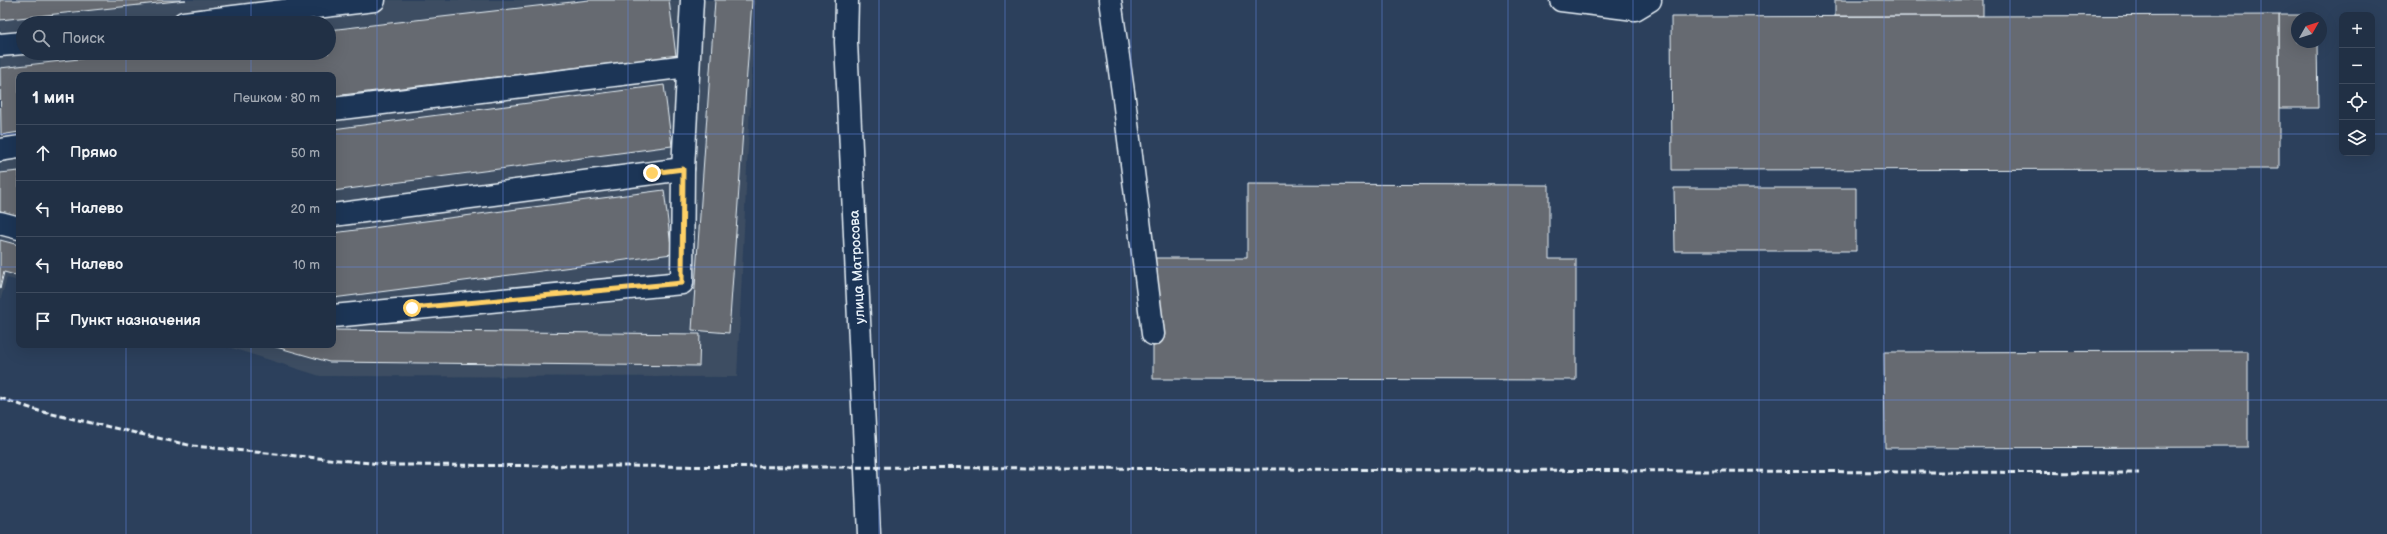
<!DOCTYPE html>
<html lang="ru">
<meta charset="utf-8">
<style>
body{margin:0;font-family:"Balsamiq Sans",sans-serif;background:#2d3c50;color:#f1f3f6}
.controls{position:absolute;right:12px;top:12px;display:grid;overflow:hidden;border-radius:8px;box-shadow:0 4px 16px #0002}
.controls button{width:36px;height:36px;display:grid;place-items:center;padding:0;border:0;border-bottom:1px solid #3e4b5e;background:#213045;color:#f1f3f6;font:20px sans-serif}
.compass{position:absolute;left:2291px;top:12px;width:36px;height:36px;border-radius:50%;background:#213045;box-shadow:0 4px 16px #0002;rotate:51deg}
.stop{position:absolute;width:12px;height:12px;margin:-9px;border:3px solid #ffd166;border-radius:50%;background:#fff}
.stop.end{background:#ffd166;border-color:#fff;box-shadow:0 1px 4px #0008}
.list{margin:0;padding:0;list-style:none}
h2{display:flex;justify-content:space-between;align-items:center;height:52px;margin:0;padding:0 16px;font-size:17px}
h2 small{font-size:13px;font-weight:400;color:#a2a9b3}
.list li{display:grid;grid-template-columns:26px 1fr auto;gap:12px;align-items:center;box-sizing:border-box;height:56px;padding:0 16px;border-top:1px solid #3e4b5e}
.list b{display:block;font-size:15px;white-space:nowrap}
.list em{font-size:13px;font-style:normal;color:#a2a9b3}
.icon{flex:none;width:22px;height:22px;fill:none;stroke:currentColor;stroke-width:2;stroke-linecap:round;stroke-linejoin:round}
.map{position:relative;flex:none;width:2387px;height:534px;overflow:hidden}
.search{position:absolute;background:#213045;box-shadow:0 4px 16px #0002;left:16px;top:16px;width:320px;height:44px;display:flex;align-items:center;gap:10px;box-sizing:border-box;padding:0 14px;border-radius:22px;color:#a2a9b3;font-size:15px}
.panel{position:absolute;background:#213045;box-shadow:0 4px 16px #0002;left:16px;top:72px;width:320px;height:276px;border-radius:8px}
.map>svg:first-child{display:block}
.built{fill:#3d4d62;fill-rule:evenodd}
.building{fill:#666b71;stroke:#e8f1f8}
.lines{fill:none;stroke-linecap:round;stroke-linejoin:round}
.minor-casing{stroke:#e8f1f8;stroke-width:25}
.minor{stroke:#1d3557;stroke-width:22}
.rail{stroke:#e8f1f8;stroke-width:3;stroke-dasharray:6 3;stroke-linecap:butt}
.route{stroke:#ffd166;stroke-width:5}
.grid{fill:none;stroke:#6487e3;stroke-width:1;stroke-opacity:0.55}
.labels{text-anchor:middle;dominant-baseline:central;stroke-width:3;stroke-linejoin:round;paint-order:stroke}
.street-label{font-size:14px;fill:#e8f1f8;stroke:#1d3557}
</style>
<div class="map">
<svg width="2387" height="534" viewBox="0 0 2387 534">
<rect width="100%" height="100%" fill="#2c405c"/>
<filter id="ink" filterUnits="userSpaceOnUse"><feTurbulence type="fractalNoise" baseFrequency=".025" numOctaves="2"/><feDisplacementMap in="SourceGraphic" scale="8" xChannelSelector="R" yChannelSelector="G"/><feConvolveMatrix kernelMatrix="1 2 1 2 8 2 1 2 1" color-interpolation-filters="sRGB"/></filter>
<g filter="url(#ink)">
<path class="built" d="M0 0H755L737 377 320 376 222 345H333V75H19V281L7 278 0 301ZM23 23H329V53H23Z"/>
<g class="building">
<path d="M0 0H186L0 20Z"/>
<path d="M589 0H669L676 56 333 96V75H19V132L1 135 0 68 132 53H329V30Z"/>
<path d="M715 0H752L729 333 692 330Z"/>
<rect x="1835" y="0" width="148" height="16"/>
<path d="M2279 15H2317V18H2297V42H2317L2318 108H2279Z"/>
<path d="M2279 15V169L1672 170 1671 17Z"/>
<path d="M664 85 672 146 333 191V129Z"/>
<path d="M19 171V217L0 211V173Z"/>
<path d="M1247 184 1549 185V259H1576V380L1153 379V258H1247Z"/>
<path d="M1674 188H1856V251H1675Z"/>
<path d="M664 190 672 254 333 298V233Z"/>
<path d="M0 240 19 245V276L4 272 0 289Z"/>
<path d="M333 330 700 334 699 366 329 362 269 345H333Z"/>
<path d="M2248 351V447L1885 448 1884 352Z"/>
</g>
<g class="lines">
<g class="minor-casing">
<g id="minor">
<path d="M847 0 846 42 869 534"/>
<path d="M1110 0 1124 99 1153 334"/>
<path d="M1561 0 1635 9 1650 0"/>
<path d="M184 23 374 0"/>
<path d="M0 45 23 43"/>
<path d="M333 109 688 66"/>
<path d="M0 150 19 147"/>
<path d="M333 215 683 169"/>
<path d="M0 223 19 228"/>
<path d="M333 316 682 283 683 169 692 0"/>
</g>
</g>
<use href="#minor" class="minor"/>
<path class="rail" d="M0 398 39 411 193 446 391 465 2139 473"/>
</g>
</g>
<g class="lines" filter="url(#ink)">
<path class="route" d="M412 308 682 283 683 169 652 173"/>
</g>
<path class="grid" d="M126 0V23M251 0V23M377 0V534M503 0V534M628 0V534M754 0V534M879 0V534M1005 0V534M1131 0V534M1256 0V534M1382 0V534M1508 0V534M1633 0V534M1759 0V534M1884 0V534M2010 0V534M2136 0V534M2261 0V534M126 53V75M251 53V75M0 134H19M333 134H2342M2372 134H2387M0 267H19M333 267H2387M126 345V534M251 345V534M0 400H2387"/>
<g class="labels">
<g class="street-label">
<text transform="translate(857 267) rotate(-93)">улица Матросова</text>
</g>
</g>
</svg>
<div class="controls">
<button>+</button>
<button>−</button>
<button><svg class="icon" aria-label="locate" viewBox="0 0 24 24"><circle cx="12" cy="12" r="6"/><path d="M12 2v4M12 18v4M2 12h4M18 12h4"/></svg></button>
<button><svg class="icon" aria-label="layers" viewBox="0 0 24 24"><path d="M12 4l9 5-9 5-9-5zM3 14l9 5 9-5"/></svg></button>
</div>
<svg class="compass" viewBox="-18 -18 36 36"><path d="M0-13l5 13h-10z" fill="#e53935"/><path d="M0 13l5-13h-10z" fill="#a2a9b3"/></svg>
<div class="stop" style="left:412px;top:308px"></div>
<div class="stop end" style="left:652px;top:173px"></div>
<div class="search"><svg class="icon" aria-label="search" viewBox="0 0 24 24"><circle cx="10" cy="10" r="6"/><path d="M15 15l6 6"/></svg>Поиск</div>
<section class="panel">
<h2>1 мин<small>Пешком · 80 m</small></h2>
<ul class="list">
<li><svg class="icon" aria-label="ahead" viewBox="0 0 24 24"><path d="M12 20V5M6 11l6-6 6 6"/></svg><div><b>Прямо</b></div><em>50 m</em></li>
<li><svg class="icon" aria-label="left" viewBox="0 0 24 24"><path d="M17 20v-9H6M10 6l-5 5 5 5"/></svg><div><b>Налево</b></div><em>20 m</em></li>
<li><svg class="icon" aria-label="left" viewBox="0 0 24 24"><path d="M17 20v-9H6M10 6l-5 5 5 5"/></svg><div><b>Налево</b></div><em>10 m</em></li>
<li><svg class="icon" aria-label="arrive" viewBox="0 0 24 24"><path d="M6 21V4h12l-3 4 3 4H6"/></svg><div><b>Пункт назначения</b></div></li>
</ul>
</section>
</div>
